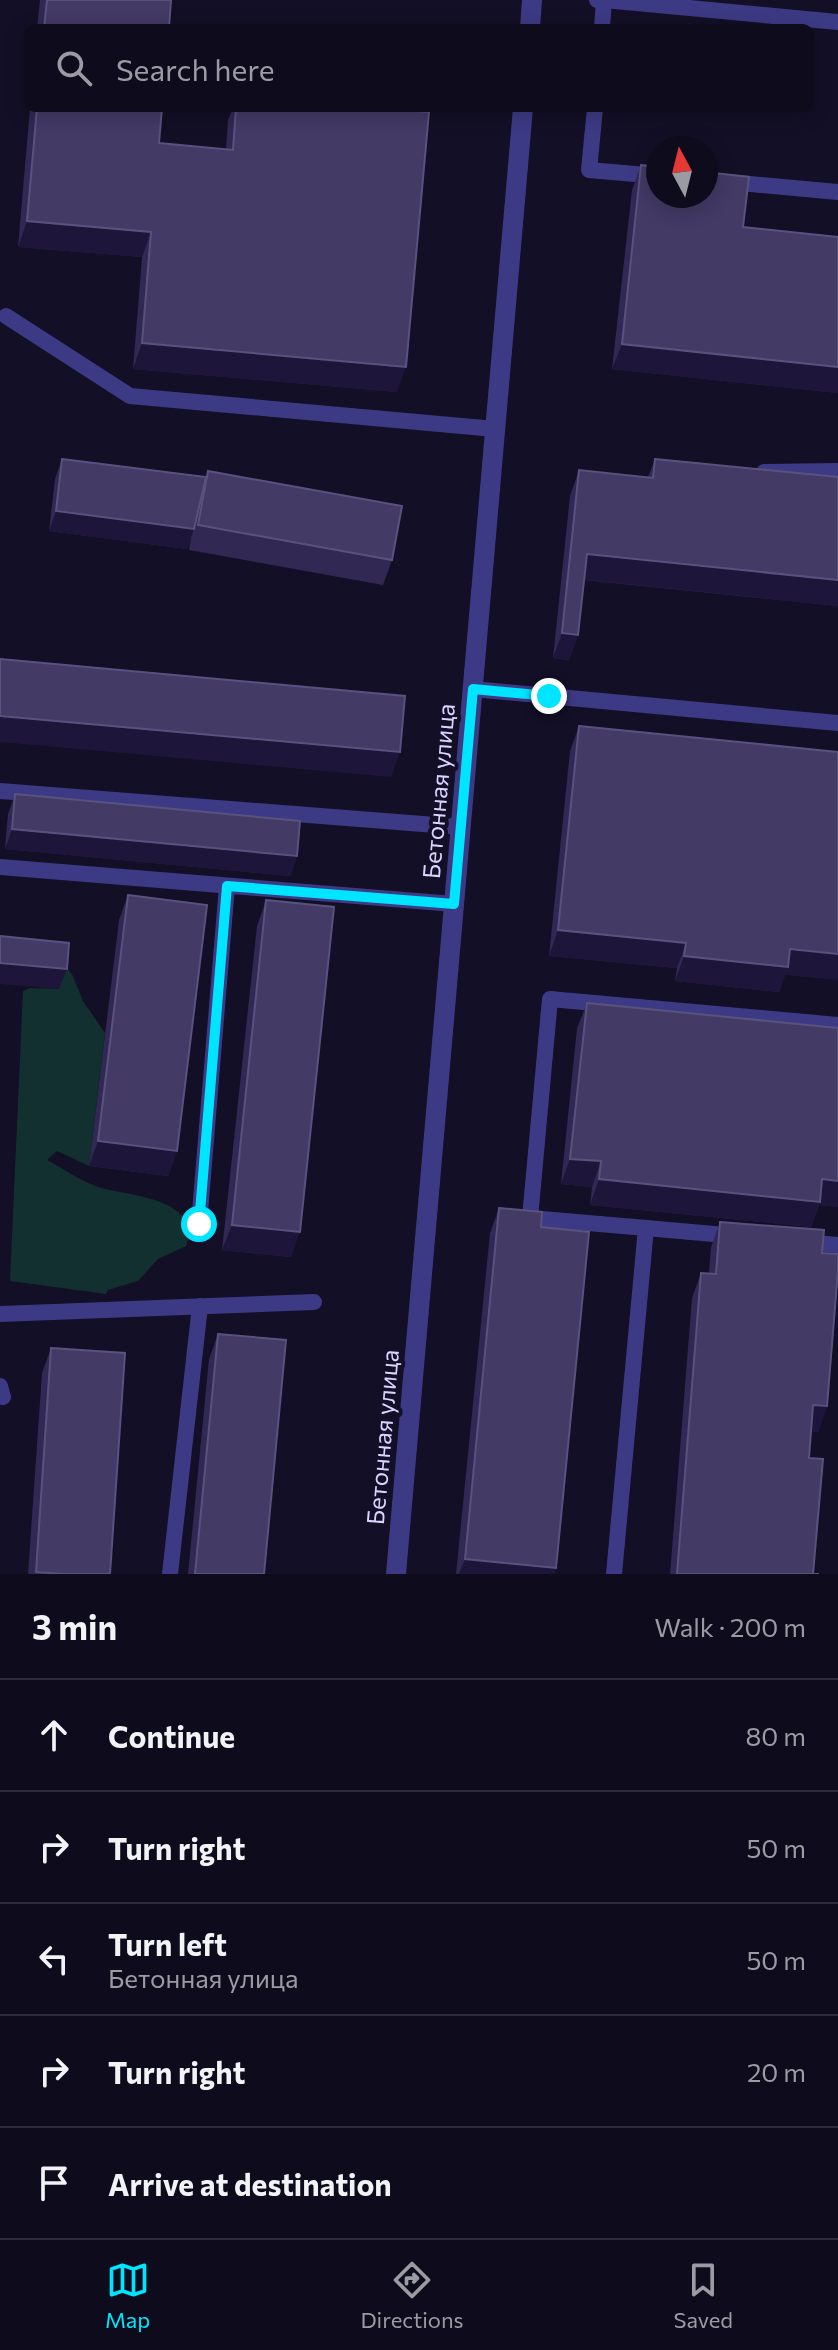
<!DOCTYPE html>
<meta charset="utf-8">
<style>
body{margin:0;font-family:Commissioner,sans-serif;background:#1c1929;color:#f1f3f6}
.compass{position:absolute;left:646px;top:136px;width:72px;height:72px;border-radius:50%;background:#0e0b1c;box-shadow:0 4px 20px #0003;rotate:353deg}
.stop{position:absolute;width:24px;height:24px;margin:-18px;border:6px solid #00e5ff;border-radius:50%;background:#fff}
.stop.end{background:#00e5ff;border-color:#fff;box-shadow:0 2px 8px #0008}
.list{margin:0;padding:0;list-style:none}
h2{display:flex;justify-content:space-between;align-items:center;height:104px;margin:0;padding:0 32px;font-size:34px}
h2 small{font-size:26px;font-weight:400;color:#9b9ba3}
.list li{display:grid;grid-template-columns:52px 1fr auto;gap:24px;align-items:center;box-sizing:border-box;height:112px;padding:0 32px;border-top:2px solid #2e2b3b}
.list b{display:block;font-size:30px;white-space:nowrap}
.list p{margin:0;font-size:26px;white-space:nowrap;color:#9b9ba3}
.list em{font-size:26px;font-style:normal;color:#9b9ba3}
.icon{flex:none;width:44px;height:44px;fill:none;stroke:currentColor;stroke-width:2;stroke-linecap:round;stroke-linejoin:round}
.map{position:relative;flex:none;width:838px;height:1574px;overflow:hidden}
.search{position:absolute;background:#0e0b1c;box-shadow:0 4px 20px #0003;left:24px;right:24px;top:24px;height:88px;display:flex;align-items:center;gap:20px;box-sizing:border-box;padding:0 28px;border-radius:12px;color:#9b9ba3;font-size:30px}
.sheet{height:664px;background:#0e0b1c}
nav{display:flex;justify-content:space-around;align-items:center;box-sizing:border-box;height:112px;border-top:2px solid #2e2b3b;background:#0e0b1c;font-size:22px;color:#9b9ba3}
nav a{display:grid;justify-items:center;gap:4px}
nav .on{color:#00e5ff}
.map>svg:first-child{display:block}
.green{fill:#12302f}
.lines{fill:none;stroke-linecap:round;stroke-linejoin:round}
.lane{stroke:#3d3a85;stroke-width:16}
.street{stroke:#3d3a85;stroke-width:20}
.wall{fill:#312854}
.shaded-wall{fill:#1d163a}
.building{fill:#433a66;stroke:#5a527e;stroke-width:2}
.route{stroke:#00e5ff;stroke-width:10}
.labels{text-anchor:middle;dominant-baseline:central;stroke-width:8;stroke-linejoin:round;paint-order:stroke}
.street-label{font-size:24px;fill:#d9d4ff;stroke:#130f26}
</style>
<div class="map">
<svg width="838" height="1574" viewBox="0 0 838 1574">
<rect width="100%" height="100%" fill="#130f26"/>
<path class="green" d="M62 963 72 974 83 1001 105 1033 89 1166 57 1151 47 1160C64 1169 79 1180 98 1187 125 1196 202 1196 186 1246L158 1259 138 1281 108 1290 106 1294 10 1281 23 991 30 988 59 989Z"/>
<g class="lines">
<g class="lane">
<path d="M597 0 604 1 602 28"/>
<path d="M604 0 838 22"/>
<path d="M595 108 589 170 658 176"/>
<path d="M706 180 838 192"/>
<path d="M6 316 130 396 495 429"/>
<path d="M764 472 838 471"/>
<path d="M473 689 838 723"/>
<path d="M0 791 461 827"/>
<path d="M0 867 454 904"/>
<path d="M199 1224 227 886"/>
<path d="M646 1228 530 1218 550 999 838 1025"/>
<path d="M803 1242 838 1245"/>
<path d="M0 1314 314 1302"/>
<path d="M0 1386 3 1397"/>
<path d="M170 1574 200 1306"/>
<path d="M614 1574 646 1228 736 1236"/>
</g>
<g class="street">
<path d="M530 28 532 0"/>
<path d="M396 1574 523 108"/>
</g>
</g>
<g class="wall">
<path d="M40 0H171L169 28H37Z"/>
<path d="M30 108H162L159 143 226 149 228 120 233 108H382L397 392 133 369 142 257 18 247Z"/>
<path d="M641 165 743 227 838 237V393L612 369 632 190Z"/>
<path d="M62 459 206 477 208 471 392 560 383 585 189 550 191 537 187 549 49 531 55 479Z"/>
<path d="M655 459 838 477V606L584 580 578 635 569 660 553 658 570 496 579 470 648 477Z"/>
<path d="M579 726 785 975 779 992 675 981 677 968 549 956 570 751Z"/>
<path d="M15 794 297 856 290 876 5 849 8 814Z"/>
<path d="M128 895 177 1151 168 1176 89 1166 119 920Z"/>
<path d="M266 900 291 1257 222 1250 257 926Z"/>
<path d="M587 1003 838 1028V1207L819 1205 811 1227 590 1205 592 1187 561 1184 577 1028Z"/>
<path d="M499 1208 541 1227 556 1568 554 1574H456L490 1233Z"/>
<path d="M720 1222 822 1253 827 1406 818 1432 811 1431 809 1458 813 1574H819H670L692 1298 701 1273H709L711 1247Z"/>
<path d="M218 1334 264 1574H188L209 1359Z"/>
<path d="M51 1348 110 1574H28L42 1373Z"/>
</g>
<g class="shaded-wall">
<path d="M27 221 151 232 142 257 18 247Z"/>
<path d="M142 343 406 367 397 392 133 369Z"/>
<path d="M622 344 838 367V393L612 369Z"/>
<path d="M56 511 194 529 187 549 49 531Z"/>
<path d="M587 554 838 580V606L577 579Z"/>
<path d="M562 633 578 635 569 660 553 658Z"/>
<path d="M0 716 400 752 391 777 0 742Z"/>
<path d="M12 829 297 856 290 876 5 849Z"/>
<path d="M558 930 686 943 677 968 549 956Z"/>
<path d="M790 949 838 954V980L785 975 779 992 675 981 684 956Z"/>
<path d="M0 963 67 969 59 989 0 984Z"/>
<path d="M98 1141 177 1151 168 1176 89 1166Z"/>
<path d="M570 1159 601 1161 592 1187 561 1184Z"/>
<path d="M599 1179H822L838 1181V1207L819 1205 811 1227 590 1205Z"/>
<path d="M232 1225 300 1232 291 1257 222 1250Z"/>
<path d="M813 1405 827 1406 818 1432 804 1430Z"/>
<path d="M465 1559 556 1568 554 1574H459Z"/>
</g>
<g class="building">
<path d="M47 0H171L169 28H44Z"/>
<path d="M37 108H162L159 143 233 150 236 108H382L429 112 406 367 142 343 151 232 27 221Z"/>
<path d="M641 165 658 167V196H706V172L749 177 743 227 838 237V367L622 344Z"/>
<path d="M62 459 206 477 194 529 56 511Z"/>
<path d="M655 459 838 477V580L587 554 578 635 562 633 579 470 653 478Z"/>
<path d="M208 471 402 506 392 560 198 525Z"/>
<path d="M0 659 405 696 400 752 0 716Z"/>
<path d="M579 726 838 752V954L790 949 788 967 684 956 686 943 558 930Z"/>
<path d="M15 794 300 821 297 856 12 829Z"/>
<path d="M128 895 207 905 177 1151 98 1141Z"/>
<path d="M266 900 334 907 300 1232 232 1225Z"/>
<path d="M0 936 69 943 67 969 0 963Z"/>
<path d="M587 1003 838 1028V1181L822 1179 820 1202 599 1179 601 1161 570 1159Z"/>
<path d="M499 1208 542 1212 541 1227 589 1232 556 1568 465 1559Z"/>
<path d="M720 1222 824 1230 822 1253 838 1254V1270L827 1406 813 1405 809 1458 823 1459 813 1574H819H677L701 1273 716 1274Z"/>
<path d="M218 1334 286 1340 264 1574H195Z"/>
<path d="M51 1348 125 1353 110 1574H63L36 1572Z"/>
</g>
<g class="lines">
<path class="route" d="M199 1224 227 886 454 904 473 689 549 696"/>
</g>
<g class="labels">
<g class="street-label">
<text transform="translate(438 791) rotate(-85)">Бетонная улица</text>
<text transform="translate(382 1437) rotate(-85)">Бетонная улица</text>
</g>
</g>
</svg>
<svg class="compass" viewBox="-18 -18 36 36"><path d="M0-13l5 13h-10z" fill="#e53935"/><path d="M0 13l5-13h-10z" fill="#9b9ba3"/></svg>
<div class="stop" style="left:199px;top:1224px"></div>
<div class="stop end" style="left:549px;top:696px"></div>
<div class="search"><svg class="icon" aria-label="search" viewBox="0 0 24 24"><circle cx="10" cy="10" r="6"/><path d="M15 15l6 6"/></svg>Search here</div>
</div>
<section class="sheet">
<h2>3 min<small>Walk · 200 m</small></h2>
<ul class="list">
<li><svg class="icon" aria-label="ahead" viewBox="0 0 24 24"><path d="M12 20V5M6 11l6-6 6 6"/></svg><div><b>Continue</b></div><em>80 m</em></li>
<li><svg class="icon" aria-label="right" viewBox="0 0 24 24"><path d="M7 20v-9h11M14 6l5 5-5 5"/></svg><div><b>Turn right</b></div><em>50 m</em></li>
<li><svg class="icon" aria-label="left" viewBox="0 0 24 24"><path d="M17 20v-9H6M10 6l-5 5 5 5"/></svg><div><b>Turn left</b><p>Бетонная улица</p></div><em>50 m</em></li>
<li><svg class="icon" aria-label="right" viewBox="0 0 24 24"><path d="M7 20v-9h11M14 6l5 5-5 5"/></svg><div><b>Turn right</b></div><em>20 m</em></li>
<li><svg class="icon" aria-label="arrive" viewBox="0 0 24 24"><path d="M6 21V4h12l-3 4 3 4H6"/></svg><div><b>Arrive at destination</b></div></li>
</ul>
</section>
<nav>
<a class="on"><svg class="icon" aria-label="map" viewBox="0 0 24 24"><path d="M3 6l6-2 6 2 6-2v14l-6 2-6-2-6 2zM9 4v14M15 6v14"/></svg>Map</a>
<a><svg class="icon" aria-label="directions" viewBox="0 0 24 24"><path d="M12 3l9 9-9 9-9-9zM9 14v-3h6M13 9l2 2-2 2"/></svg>Directions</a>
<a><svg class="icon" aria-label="saved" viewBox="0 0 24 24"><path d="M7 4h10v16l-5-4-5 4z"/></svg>Saved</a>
</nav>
